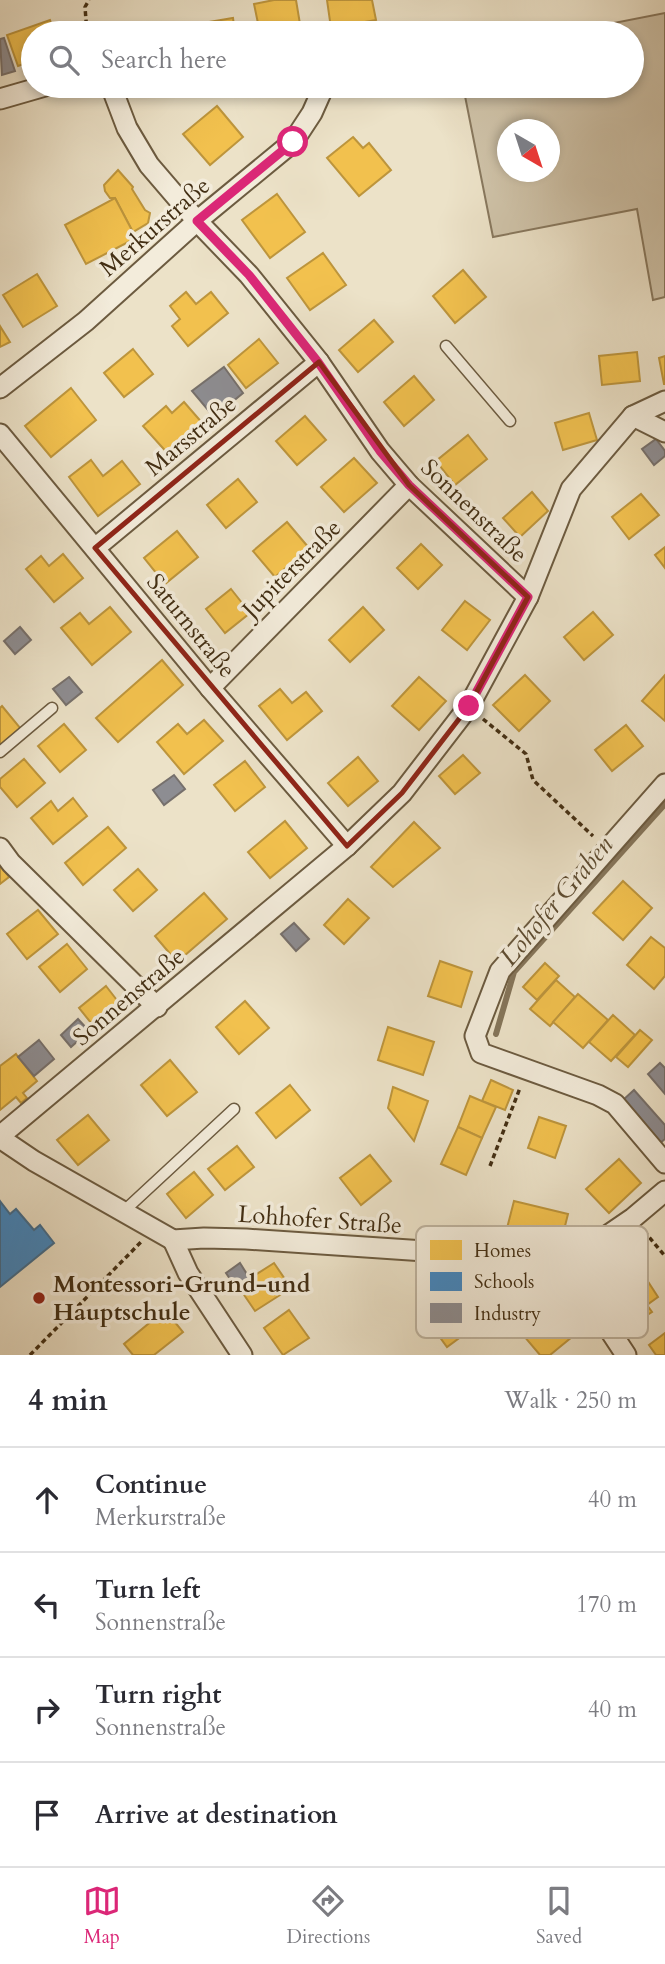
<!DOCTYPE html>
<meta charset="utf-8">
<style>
body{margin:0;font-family:Cardo,serif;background:#f7f7f7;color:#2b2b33}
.compass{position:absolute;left:497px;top:119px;width:63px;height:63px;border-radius:50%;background:#fff;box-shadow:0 4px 10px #0003;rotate:141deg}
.stop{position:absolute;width:21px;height:21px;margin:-16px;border:5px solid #db2777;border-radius:50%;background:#fff}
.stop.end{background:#db2777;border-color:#fff;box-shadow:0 2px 7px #0008}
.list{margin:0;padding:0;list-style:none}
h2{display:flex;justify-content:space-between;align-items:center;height:91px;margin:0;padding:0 28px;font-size:30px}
h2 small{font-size:23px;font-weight:400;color:#7c7c81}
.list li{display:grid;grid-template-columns:46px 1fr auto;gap:21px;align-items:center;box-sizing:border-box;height:105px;padding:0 28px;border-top:2px solid #e1e1e2}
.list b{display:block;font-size:26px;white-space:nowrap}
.list p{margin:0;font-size:23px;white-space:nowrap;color:#7c7c81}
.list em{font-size:23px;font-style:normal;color:#7c7c81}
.icon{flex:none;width:38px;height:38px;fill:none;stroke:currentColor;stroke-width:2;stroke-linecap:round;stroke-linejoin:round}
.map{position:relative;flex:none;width:665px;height:1355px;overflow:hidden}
.search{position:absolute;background:#fff;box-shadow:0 4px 10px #0003;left:21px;right:21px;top:21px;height:77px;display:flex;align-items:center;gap:18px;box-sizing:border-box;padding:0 24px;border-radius:38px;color:#7c7c81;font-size:26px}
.sheet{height:511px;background:#fff}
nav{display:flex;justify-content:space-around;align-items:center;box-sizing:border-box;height:98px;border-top:2px solid #e1e1e2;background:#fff;font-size:19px;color:#7c7c81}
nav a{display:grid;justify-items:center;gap:4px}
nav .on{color:#db2777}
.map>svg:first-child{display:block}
.green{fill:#cfc3a9;stroke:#88785e;stroke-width:2;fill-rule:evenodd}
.homes{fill:#f2c14e;stroke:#bd953c;stroke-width:2}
.schools{fill:#3f88c5;stroke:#406d90;stroke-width:2}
.industry{fill:#8d8d92;stroke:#76706c;stroke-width:2}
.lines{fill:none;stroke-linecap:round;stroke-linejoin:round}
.stream{stroke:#85755a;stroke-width:6}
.service-casing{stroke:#6c5b40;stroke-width:13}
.minor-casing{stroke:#6c5b40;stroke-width:23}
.path{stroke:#422e13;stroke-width:3.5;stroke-dasharray:5 3.5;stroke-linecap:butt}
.service{stroke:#f3ecdb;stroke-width:10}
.minor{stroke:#f3ecdb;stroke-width:19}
.route{stroke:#db2777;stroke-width:9}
.marked{fill:none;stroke:#8f2418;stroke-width:5;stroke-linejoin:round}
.poi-dot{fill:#8f2418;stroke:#f3ecdb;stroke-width:2.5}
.labels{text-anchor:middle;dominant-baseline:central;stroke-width:7;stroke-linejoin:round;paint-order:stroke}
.street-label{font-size:24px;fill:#422e13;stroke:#f3ecdb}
.poi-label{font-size:24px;font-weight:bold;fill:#422e13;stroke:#f3ecdb;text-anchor:start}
.water-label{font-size:26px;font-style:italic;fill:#5e4c31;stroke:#f3ecdb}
.key{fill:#f3ecdb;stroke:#beb39f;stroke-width:2}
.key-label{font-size:19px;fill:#422e13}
</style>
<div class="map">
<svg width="665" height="1355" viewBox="0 0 665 1355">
<rect width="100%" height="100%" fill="#ece2c8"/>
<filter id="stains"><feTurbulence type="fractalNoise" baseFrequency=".00286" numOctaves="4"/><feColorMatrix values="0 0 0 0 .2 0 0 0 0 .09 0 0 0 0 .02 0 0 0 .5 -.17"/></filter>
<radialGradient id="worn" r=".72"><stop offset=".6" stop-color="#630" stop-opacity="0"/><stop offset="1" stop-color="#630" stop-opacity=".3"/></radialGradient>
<path class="green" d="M665 13V297L653 300 637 209 493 237 463 86H632V33H563ZM508 130H550V172H508Z"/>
<g class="homes">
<path d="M274 0H296L301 30 283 33H260L254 4Z"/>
<path d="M327 0H372L376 20 331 28Z"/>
<path d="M233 18 235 33H186L185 26Z"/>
<path d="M50 20 55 33H33V61L18 66 7 35Z"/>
<path d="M217 106 243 137 210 165 183 134Z"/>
<path d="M353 137 363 148 369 143 391 170 359 196 327 158Z"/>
<path d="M118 170 133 187 132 189 145 210 150 213 148 223 133 232 115 198H110L105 191 104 185Z"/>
<path d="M277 194 305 232 270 258 242 220Z"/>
<path d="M115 198 136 238 86 264 65 225Z"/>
<path d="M323 253 346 285 310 310 287 278Z"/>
<path d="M463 270 486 297 455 323 433 296Z"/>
<path d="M37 274 57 306 23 327 3 295Z"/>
<path d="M186 292 196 304 211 292 228 313 188 346 172 326 180 319 170 306Z"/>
<path d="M374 320 393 342 358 372 339 350Z"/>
<path d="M0 326 10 342 0 347Z"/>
<path d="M259 339 278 363 246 388 228 365Z"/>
<path d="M133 349 153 374 124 397 104 373Z"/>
<path d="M637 352 640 381 602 385 599 356Z"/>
<path d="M665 356V384H664L659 358Z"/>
<path d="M414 376 434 400 404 426 384 402Z"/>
<path d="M71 388 96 420 51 457 25 426Z"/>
<path d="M184 402 204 425 170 456 143 426 166 406 172 413Z"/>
<path d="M589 413 597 440 563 450 555 423Z"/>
<path d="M305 416 326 440 297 465 276 441Z"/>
<path d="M468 435 487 459 455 485 436 461Z"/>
<path d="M354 458 377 483 344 512 321 487Z"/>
<path d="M91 460 103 476 122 461 140 484 98 516 69 477Z"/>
<path d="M238 479 257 502 226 528 207 505Z"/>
<path d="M532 492 548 511 520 537 503 518Z"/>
<path d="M641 494 659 515 629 539 612 517Z"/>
<path d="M287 522 309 548 275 577 253 551Z"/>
<path d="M177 531 198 557 165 584 144 558Z"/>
<path d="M421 544 442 565 418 589 397 568Z"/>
<path d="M665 547V568L655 555Z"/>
<path d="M63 554 83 578 54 602 26 569 41 556 49 566Z"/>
<path d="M231 589 250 613 225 633 206 609Z"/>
<path d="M465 601 490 620 467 650 442 630Z"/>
<path d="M110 607 131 632 92 665 61 628 80 613 89 624Z"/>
<path d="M363 607 384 630 350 662 329 640Z"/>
<path d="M593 612 613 635 584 660 564 637Z"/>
<path d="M162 660 183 685 118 742 96 718Z"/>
<path d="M525 675 550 701 519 731 493 705Z"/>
<path d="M665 675V721L642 701Z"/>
<path d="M419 677 446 701 419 730 392 706Z"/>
<path d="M280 689 292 703 306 692 322 711 287 740 259 706Z"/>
<path d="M2 706 21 729 0 746V708Z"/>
<path d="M204 720 223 741 184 774 157 742 178 724 187 734Z"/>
<path d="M64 724 86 750 60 772 38 746Z"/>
<path d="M626 725 643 746 612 771 595 750Z"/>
<path d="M463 755 480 773 455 794 439 776Z"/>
<path d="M358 757 378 781 348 806 328 783Z"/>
<path d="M24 759 45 783 17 807 0 787V779Z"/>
<path d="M245 761 265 787 235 811 214 785Z"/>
<path d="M73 798 87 816 53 844 31 818 51 801 58 811Z"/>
<path d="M285 821 307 848 270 878 248 852Z"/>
<path d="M414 822 440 848 393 887 371 867Z"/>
<path d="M108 827 126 848 83 885 65 863Z"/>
<path d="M0 865 9 877 0 884Z"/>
<path d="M138 869 157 890 133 911 114 890Z"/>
<path d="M623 881 652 908 623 940 593 913Z"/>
<path d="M204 893 227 919 177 962 155 936Z"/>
<path d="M348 899 369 918 344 944 324 925Z"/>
<path d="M38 910 58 934 27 959 7 934Z"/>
<path d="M651 937 665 948V976L654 989 627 965Z"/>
<path d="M67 944 87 969 60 992 39 967Z"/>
<path d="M440 961 472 972 461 1007 428 996Z"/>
<path d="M545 963 559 976 537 1000 523 987Z"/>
<path d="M556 980 575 997 550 1026 530 1009Z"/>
<path d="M106 986 123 1008 96 1029 79 1008Z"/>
<path d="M578 994 608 1020 583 1048 553 1022Z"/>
<path d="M245 1001 269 1028 239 1054 216 1027Z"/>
<path d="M613 1015 635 1035 611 1061 589 1042Z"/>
<path d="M388 1027 434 1042 423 1075 378 1060Z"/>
<path d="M640 1030 652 1040 628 1067 616 1057Z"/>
<path d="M16 1054 37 1081 23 1093 27 1098 21 1103 16 1097 0 1110V1066Z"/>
<path d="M170 1060 197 1092 167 1116 141 1085Z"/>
<path d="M491 1080 513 1090 505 1110 482 1101Z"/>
<path d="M290 1085 310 1110 276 1138 256 1113Z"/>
<path d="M393 1087 428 1101 414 1141 388 1108Z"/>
<path d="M470 1096 496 1107 482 1138 458 1127Z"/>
<path d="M88 1115 109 1140 78 1165 57 1140Z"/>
<path d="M539 1117 566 1126 555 1158 528 1148Z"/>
<path d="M458 1127 482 1138 466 1175 441 1164Z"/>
<path d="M237 1146 254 1167 225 1190 208 1169Z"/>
<path d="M370 1155 391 1181 361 1205 340 1178Z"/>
<path d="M619 1159 641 1183 609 1213 586 1189Z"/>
<path d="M194 1172 213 1195 186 1218 167 1194Z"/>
<path d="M514 1201 568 1214 560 1246 506 1232Z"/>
<path d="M274 1263 291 1288 255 1311 238 1286Z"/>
<path d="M636 1263 658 1297 647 1305 652 1312 630 1326 603 1285Z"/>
<path d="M463 1296 481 1322 447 1347 428 1321Z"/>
<path d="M558 1307 578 1332 550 1355H540L523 1335Z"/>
<path d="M165 1310 183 1332 154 1355H133L124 1344Z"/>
<path d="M289 1310 309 1338 283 1355 264 1328Z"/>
<path d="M665 1333V1355H656L649 1345Z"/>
</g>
<path class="schools" d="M0 1201 10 1214 16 1209 34 1230 40 1225 54 1243 0 1287Z"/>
<g class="industry">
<path d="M4 38 15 71 2 75 0 39Z"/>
<path d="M224 367 243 393 214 417 192 391Z"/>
<path d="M656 439 665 451V456L654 465 642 449Z"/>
<path d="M20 627 31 640 15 654 4 641Z"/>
<path d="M69 677 82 692 66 705 53 689Z"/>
<path d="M174 775 185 789 164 805 153 790Z"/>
<path d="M294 923 309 939 296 951 281 934Z"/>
<path d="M78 1019 89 1031 71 1047 61 1035Z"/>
<path d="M39 1040 54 1059 34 1076 18 1057Z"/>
<path d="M660 1063 665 1068V1094L648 1074Z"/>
<path d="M634 1090 665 1125V1139L660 1143 623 1100Z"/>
<path d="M240 1263 250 1279 236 1288 226 1273Z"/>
</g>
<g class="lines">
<path class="stream" d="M496 1034 514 972 665 804"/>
<g class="service-casing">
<g id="service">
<path d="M446 346 510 421"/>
<path d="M0 752 52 708"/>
<path d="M124 1211 234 1109"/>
</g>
</g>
<g class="minor-casing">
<g id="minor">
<path d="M0 99 45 86"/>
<path d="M0 388 86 321 197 221 293 142 312 113 324 86"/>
<path d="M633 416 665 432"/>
<path d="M0 434 210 688 347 846"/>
<path d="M95 548 319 362"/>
<path d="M528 597 571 489 633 416 665 401"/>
<path d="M210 688 409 485"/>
<path d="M665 784 500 971 475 1036 481 1053 598 1095 615 1104 665 1163"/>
<path d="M0 848 11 863 157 1007"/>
<path d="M0 1136 347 846 402 793 469 706 528 597 409 485 380 451 319 362 249 275 197 221 149 165 127 128 111 86"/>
<path d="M0 1138 34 1161 173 1240 204 1238 246 1239 469 1254 535 1266 573 1259 633 1218 665 1191"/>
<path d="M173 1240 188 1273 242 1355"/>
<path d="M573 1259 578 1282 626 1355"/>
</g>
</g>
<g class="path">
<path d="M87 33 85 7 89 0"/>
<path d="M483 719 526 754 533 780 593 836"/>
<path d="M490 1166 520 1088"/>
<path d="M644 1231 665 1256"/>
<path d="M30 1355 141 1242"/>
</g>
<use href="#service" class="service"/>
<use href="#minor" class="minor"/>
</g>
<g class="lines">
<path class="route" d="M293 142 197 221 249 275 318 362 380 451 409 485 528 597 469 706"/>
</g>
<path class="marked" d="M319 362 409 485 528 597 469 706 402 793 347 846 95 548Z"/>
<circle class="poi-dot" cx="39" cy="1298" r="7"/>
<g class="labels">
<g class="street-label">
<text transform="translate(155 227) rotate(-41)">Merkurstraße</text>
<text transform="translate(191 436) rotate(-40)">Marsstraße</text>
<text transform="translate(474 511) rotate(44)">Sonnenstraße</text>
<text transform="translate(292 569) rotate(-45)">Jupiterstraße</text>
<text transform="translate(191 626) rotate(51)">Saturnstraße</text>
<text transform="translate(129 997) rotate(-40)">Sonnenstraße</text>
<text transform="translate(320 1220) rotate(4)">Lohhofer Straße</text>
</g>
<g class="poi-label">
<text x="53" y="1284">Montessori-Grund-und<tspan x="53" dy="28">Hauptschule</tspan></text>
</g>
<g class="water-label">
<text transform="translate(556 901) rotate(-50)">Lohofer Graben</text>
</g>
</g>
<rect x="416" y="1226" width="232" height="112" rx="10" class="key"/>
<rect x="430" y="1240" width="32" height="20" fill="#f2c14e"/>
<rect x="430" y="1272" width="32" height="19" fill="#3f88c5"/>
<rect x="430" y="1303" width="32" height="20" fill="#8d8d92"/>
<g class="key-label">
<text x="474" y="1257">Homes</text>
<text x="474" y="1288">Schools</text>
<text x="474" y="1320">Industry</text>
</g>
<rect width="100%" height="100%" filter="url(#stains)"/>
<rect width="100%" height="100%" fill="url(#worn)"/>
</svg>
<svg class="compass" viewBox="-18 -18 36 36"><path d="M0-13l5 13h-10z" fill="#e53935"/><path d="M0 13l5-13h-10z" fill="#7c7c81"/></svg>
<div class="stop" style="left:293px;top:142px"></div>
<div class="stop end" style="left:469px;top:706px"></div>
<div class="search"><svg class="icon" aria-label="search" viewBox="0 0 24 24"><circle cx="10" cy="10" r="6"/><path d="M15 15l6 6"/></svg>Search here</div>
</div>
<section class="sheet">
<h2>4 min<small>Walk · 250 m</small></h2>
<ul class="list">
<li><svg class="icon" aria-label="ahead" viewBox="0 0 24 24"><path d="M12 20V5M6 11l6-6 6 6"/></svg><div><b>Continue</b><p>Merkurstraße</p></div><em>40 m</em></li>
<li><svg class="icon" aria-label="left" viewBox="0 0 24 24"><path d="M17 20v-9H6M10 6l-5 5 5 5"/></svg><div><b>Turn left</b><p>Sonnenstraße</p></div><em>170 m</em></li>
<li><svg class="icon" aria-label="right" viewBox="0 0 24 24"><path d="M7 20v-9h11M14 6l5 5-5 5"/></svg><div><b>Turn right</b><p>Sonnenstraße</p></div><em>40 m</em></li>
<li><svg class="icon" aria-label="arrive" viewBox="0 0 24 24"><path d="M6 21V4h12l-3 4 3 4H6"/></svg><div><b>Arrive at destination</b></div></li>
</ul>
</section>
<nav>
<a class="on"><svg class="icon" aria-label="map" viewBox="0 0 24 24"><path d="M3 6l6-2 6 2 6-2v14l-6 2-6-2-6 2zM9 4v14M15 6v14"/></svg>Map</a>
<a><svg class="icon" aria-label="directions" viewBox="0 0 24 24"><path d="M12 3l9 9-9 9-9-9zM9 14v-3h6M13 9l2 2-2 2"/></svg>Directions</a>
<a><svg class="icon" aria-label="saved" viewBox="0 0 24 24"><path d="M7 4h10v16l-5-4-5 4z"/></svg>Saved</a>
</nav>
